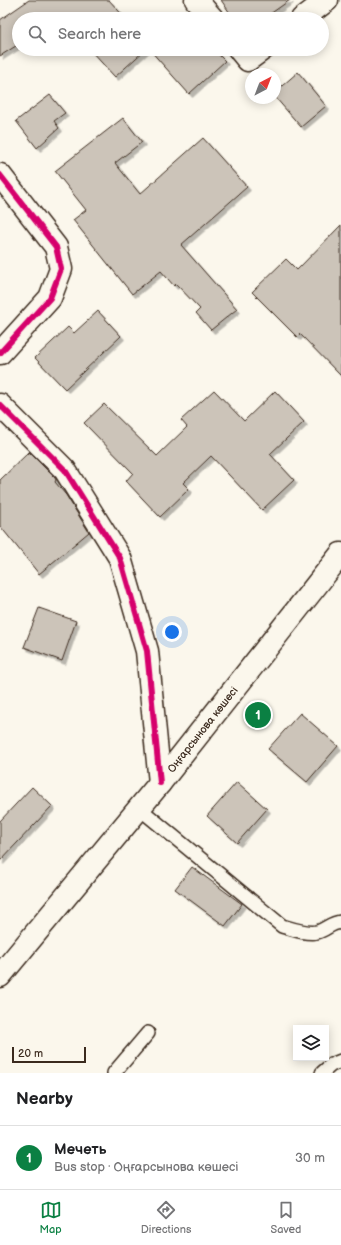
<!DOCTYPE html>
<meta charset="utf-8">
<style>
body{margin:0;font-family:"Balsamiq Sans",sans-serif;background:#f2f2f2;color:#202124}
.controls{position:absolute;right:12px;bottom:12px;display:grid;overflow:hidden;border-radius:0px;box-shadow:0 2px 10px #0003}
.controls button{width:36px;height:36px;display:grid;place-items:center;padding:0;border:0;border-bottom:1px solid #e0e0e0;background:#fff;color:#202124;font:20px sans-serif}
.compass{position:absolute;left:245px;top:68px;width:36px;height:36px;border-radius:50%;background:#fff;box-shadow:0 2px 10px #0003;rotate:42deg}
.scale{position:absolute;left:12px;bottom:10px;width:74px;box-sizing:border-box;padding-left:4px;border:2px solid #3b2a1e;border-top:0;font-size:11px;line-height:14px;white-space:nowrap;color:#3b2a1e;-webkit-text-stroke:3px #fbf7ec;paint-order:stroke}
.you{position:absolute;left:172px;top:632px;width:14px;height:14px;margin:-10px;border:3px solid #fff;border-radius:50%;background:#1a73e8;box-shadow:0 0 0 6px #1a73e833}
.badge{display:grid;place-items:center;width:26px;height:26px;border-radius:50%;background:#0b8043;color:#fff;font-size:13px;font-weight:700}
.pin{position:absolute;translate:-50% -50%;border:2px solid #fff;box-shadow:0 1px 4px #0006}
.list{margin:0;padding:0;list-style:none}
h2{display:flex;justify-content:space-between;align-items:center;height:52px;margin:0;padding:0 16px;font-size:17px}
h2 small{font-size:13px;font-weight:400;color:#757577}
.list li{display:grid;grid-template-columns:26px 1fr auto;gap:12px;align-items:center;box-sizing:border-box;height:64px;padding:0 16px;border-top:1px solid #e0e0e0}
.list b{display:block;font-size:15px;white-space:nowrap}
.list p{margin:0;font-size:13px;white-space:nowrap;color:#757577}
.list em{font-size:13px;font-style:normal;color:#757577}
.icon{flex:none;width:22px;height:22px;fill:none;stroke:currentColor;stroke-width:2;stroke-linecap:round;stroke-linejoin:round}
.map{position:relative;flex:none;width:341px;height:1073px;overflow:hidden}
.search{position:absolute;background:#fff;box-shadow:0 2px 10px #0003;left:12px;right:12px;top:12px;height:44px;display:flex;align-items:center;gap:10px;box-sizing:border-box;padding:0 14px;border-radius:22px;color:#757577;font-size:15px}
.sheet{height:116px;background:#fff}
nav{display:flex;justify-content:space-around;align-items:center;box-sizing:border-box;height:56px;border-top:1px solid #e0e0e0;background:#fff;font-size:11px;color:#757577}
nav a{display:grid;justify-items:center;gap:2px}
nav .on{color:#0b8043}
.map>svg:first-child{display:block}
.building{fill:#ccc4b9;stroke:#3b2a1e;filter:url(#shadow)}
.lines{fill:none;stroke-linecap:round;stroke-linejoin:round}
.lane-casing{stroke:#3b2a1e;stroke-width:16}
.street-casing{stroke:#3b2a1e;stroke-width:25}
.secondary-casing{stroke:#3b2a1e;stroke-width:25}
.lane{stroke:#fbf7ec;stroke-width:13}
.street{stroke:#fbf7ec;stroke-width:22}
.secondary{stroke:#fbf7ec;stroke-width:22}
.cycleway-casing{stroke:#fbf7ec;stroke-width:8}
.cycleway{stroke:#d6006c;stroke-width:6}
.labels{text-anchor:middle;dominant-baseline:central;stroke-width:3;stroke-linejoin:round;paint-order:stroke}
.street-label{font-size:11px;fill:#3b2a1e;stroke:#fbf7ec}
</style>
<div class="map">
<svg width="341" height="1073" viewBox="0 0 341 1073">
<defs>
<filter id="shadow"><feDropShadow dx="3.5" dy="3.5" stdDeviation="0" flood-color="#0004"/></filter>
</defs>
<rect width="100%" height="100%" fill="#fbf7ec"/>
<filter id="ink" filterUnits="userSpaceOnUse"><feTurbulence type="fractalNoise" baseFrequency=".025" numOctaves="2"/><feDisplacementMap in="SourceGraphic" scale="8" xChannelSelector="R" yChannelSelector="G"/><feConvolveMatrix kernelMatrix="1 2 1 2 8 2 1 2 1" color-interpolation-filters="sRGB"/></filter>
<g filter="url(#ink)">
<g class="building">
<path d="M29 0H109L126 19H19V44L0 56V20Z"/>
<path d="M221 0H290L263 19H234Z"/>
<path d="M89 49H146L115 77Z"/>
<path d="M149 49H213L225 61 189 94Z"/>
<path d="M298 72 326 106 301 127 275 97V92Z"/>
<path d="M50 95 65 113 54 121 59 128 37 148 16 121Z"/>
<path d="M123 118 142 142 115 163 140 194 203 138 247 187 181 245 237 309 211 330 196 313 200 309 176 284 174 286 161 271 132 294 73 220 86 210 55 171Z"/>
<path d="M341 225V376L300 334 297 337 252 292 286 259 297 270Z"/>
<path d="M98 311 121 336 65 389 35 358 68 327 74 333Z"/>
<path d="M214 390 244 421 275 391 304 422 270 454 294 480 262 510 211 456 183 483 189 489 160 517 126 481 133 473 84 423 104 404 157 456 187 427 181 420Z"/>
<path d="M29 452 55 478 56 480 55 482 66 495 89 532 39 574 0 526V480Z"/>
<path d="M39 608 76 621 62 661 24 647Z"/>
<path d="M300 713 338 746 307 782 268 749Z"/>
<path d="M237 782 267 809 237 843 207 816Z"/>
<path d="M32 787 52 806 0 861V821Z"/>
<path d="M192 867 242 904 225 926 175 889Z"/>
</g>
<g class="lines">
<g class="lane-casing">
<g id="lane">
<path d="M139 808 282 926C292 929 306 934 317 932 326 930 330 923 341 922"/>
<path d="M114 1073 148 1033"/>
<path d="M322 1073 331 1065 341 1061"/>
</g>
</g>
<g class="street-casing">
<g id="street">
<path d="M196 0 213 19"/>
<path d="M302 19 327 0"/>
<path d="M239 49 248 60 263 49"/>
<path d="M0 175 56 247 61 269 50 298 0 353"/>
<path d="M0 405 65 470 120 558 147 651 160 783"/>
</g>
</g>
<g class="secondary-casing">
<g id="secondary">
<path id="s1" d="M0 976 160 783 341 554"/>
</g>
</g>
<use href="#lane" class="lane"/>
<use href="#street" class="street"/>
<use href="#secondary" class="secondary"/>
<g class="cycleway-casing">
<g id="cycleway">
<path d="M0 175 56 247 61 269 50 298 0 353"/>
<path d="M0 405 65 470 120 558 147 651 160 783"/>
</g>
</g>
<use href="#cycleway" class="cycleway"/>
</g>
</g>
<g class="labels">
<g class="street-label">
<text stroke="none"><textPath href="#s1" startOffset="319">Оңғарсынова көшесі</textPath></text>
</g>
</g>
</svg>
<div class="controls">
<button><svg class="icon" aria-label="layers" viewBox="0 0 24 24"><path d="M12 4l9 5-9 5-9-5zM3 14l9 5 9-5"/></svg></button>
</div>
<svg class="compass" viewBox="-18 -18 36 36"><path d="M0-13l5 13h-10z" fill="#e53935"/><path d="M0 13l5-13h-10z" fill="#757577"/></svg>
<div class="scale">20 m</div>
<div class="you"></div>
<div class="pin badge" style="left:258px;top:715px">1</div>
<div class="search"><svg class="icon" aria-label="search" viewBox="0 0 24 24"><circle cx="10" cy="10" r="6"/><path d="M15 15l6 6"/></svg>Search here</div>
</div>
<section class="sheet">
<h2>Nearby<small></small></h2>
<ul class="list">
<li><span class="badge">1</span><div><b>Мечеть</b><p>Bus stop · Оңғарсынова көшесі</p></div><em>30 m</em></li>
</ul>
</section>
<nav>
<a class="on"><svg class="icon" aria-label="map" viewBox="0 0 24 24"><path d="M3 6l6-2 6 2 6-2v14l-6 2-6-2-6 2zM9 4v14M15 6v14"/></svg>Map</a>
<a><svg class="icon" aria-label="directions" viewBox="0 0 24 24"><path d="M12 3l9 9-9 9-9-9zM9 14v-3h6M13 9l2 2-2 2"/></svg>Directions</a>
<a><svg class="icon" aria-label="saved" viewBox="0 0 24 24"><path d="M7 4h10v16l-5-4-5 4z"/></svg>Saved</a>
</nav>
